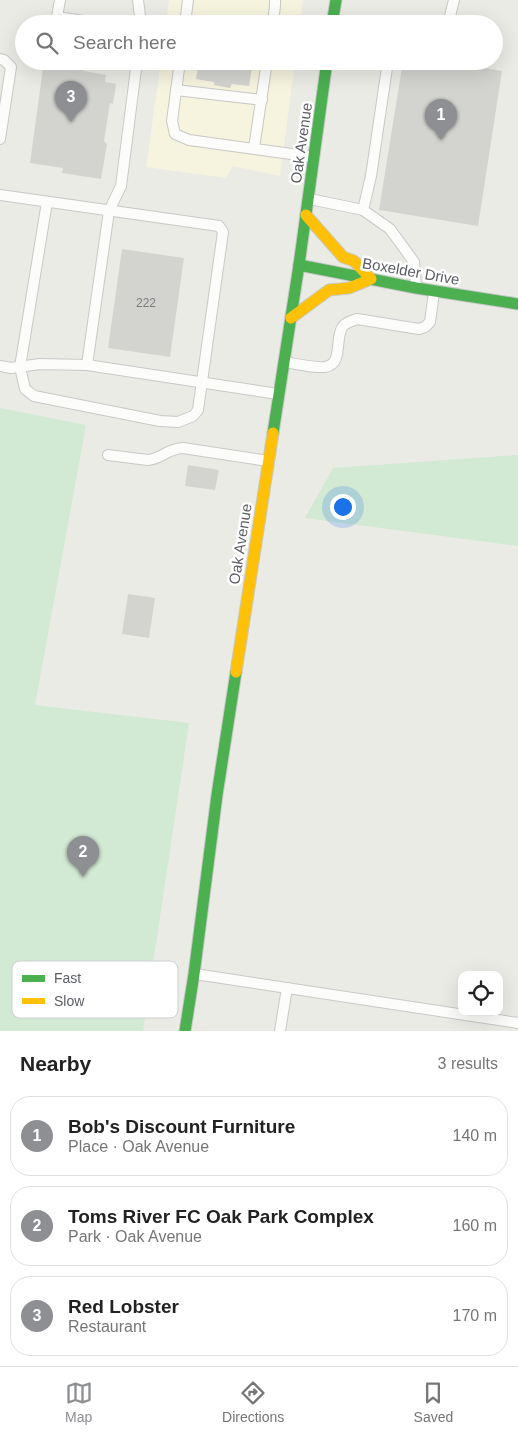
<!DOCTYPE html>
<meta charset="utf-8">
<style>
body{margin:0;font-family:Arial,sans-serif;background:#f2f2f2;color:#222}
.controls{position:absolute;right:15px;bottom:15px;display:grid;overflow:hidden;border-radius:10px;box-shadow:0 5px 20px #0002}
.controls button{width:45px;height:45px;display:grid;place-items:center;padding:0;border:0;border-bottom:1px solid #e0e0e0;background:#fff;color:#222;font:25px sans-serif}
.you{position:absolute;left:342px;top:506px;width:18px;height:18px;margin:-12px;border:4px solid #fff;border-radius:50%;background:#1a73e8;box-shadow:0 0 0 8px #1a73e833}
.badge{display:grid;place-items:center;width:32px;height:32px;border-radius:50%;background:#8d8f92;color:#fff;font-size:16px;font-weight:700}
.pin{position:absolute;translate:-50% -41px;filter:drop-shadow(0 1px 2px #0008)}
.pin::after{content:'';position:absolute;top:26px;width:18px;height:15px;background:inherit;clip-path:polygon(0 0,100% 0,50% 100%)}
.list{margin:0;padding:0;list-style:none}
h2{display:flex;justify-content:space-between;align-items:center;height:65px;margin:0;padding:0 20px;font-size:21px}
h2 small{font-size:16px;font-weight:400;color:#767676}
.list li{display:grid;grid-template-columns:32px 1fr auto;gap:15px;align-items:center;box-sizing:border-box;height:80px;margin:0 10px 10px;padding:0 10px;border:1px solid #e0e0e0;border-radius:20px}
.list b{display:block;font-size:19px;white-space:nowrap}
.list p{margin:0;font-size:16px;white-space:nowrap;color:#767676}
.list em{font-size:16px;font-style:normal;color:#767676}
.icon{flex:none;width:28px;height:28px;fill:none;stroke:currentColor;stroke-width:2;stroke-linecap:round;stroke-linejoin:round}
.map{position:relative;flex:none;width:518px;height:1031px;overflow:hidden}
.search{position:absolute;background:#fff;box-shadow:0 5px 20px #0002;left:15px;right:15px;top:15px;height:55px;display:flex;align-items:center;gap:12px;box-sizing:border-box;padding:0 18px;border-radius:28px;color:#767676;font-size:19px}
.sheet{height:335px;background:#fff}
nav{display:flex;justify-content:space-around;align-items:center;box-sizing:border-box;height:70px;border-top:1px solid #e0e0e0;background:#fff;font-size:14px;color:#767676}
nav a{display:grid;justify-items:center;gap:2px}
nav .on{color:#8d8f92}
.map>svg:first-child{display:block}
.commercial{fill:#f6f3de}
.green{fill:#d2e9d3}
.building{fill:#d3d3d0}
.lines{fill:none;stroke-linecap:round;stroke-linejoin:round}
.lane-casing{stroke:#c8c8c6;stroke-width:12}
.fast-casing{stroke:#c8c8c8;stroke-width:13}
.slow-casing{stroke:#c8c8c8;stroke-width:13}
.lane{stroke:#fcfcfb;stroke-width:10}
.fast{stroke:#4caf50;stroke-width:11}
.slow{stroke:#ffc107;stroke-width:11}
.labels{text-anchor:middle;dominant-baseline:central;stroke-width:5;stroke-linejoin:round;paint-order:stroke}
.number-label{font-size:12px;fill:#7a7c80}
.street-label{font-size:15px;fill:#5b5e64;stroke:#fff}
.key{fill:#fff;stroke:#cecfd0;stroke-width:1}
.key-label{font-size:14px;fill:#5b5e64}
</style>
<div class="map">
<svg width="518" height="1031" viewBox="0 0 518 1031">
<rect width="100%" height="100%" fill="#ebebe6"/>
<g class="commercial">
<path d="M169 0H303L300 24H166Z"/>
<path d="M161 61H295L280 176 233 166 226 178 146 167Z"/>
</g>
<g class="green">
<path d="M0 408 86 425 35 705 189 723 143 1031H0Z"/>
<path d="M518 455V546L305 518 333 468Z"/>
</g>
<g class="building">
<path d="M44 61 80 67 84 71 106 75 105 82 116 84 113 104 110 103 104 141 107 144 101 179 62 173 63 168 30 163Z"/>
<path d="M199 61H253L249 86 232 84 230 88 214 85V82L196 79Z"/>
<path d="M403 61H444L502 71 478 226 379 210Z"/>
<path d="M122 249 184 258 170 357 108 348Z"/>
<path d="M188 465 219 470 215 490 185 486Z"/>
<path d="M128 594 155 598 149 638 122 634Z"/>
</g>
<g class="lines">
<g class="lane-casing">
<g id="lane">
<path d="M60 0 57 17 104 24"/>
<path d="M138 0 141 24"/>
<path d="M185 24 188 0"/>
<path d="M273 24 275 5V0"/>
<path d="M448 24 454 0"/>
<path d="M494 34 495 35"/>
<path d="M0 59 4 60 11 67 0 139"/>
<path d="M137 61 121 186 109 211 87 365 278 394"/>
<path d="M180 61 172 121 175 134 189 140 313 157"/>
<path d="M176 90 262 100"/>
<path d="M254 148 267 61"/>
<path d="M0 195 219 226 223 232 198 410 193 416 178 422 160 421 34 396 25 389 20 367 47 202"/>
<path d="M310 199 363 210 390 229 414 262 416 287"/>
<path d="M363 210 371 176 388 61"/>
<path d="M285 362C296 364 314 368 325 367 344 364 334 338 343 326 347 322 352 321 357 319L419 329 425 327 430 322 434 292"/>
<path d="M0 366 11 368 40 364 87 365"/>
<path d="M108 455 148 460C161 459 169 448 183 448L268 461"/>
<path d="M195 974 518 1023"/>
<path d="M280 1031 287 988"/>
</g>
</g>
<g class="fast-casing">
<g id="fast">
<path d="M332 24 336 0"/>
<path d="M299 265 416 288 518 304"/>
<path d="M273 433 299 265 327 61"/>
<path d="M185 1031 194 974 217 795 236 672"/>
</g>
</g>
<g class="slow-casing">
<g id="slow">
<path d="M291 318 329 290 349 288 371 279 354 261 343 257 306 215"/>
<path d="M236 672 273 433"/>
</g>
</g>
<use href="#lane" class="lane"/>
<use href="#fast" class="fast"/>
<use href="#slow" class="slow"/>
</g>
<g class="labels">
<g class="number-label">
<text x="146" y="303">222</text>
</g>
<g class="street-label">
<text transform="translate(301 143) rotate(-82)">Oak Avenue</text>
<text transform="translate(411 271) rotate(10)">Boxelder Drive</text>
<text transform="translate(240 544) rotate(-81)">Oak Avenue</text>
</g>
</g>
<rect x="12" y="961" width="166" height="57" rx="8" class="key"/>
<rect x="22" y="975" width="23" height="7" fill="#4caf50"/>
<rect x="22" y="998" width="23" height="6" fill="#ffc107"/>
<g class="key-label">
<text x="54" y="983">Fast</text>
<text x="54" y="1006">Slow</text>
</g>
</svg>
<div class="controls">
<button><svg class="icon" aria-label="locate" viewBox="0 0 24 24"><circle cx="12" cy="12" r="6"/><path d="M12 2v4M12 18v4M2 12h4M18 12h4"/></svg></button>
</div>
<div class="you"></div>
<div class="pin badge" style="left:441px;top:140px">1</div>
<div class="pin badge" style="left:83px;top:877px">2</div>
<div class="pin badge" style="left:71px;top:122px">3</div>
<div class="search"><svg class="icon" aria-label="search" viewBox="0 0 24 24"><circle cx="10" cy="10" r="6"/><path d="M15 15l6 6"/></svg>Search here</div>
</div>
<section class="sheet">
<h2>Nearby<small>3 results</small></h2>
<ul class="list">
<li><span class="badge">1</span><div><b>Bob's Discount Furniture</b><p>Place · Oak Avenue</p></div><em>140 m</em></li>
<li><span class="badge">2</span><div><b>Toms River FC Oak Park Complex</b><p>Park · Oak Avenue</p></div><em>160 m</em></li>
<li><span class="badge">3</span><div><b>Red Lobster</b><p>Restaurant</p></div><em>170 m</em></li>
</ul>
</section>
<nav>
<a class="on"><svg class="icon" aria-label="map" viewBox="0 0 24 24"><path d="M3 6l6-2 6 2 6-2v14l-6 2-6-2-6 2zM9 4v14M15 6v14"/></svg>Map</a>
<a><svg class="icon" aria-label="directions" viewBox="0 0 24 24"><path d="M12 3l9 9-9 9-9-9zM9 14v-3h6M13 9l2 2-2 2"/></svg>Directions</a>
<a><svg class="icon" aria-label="saved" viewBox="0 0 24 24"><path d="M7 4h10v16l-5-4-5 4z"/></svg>Saved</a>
</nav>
